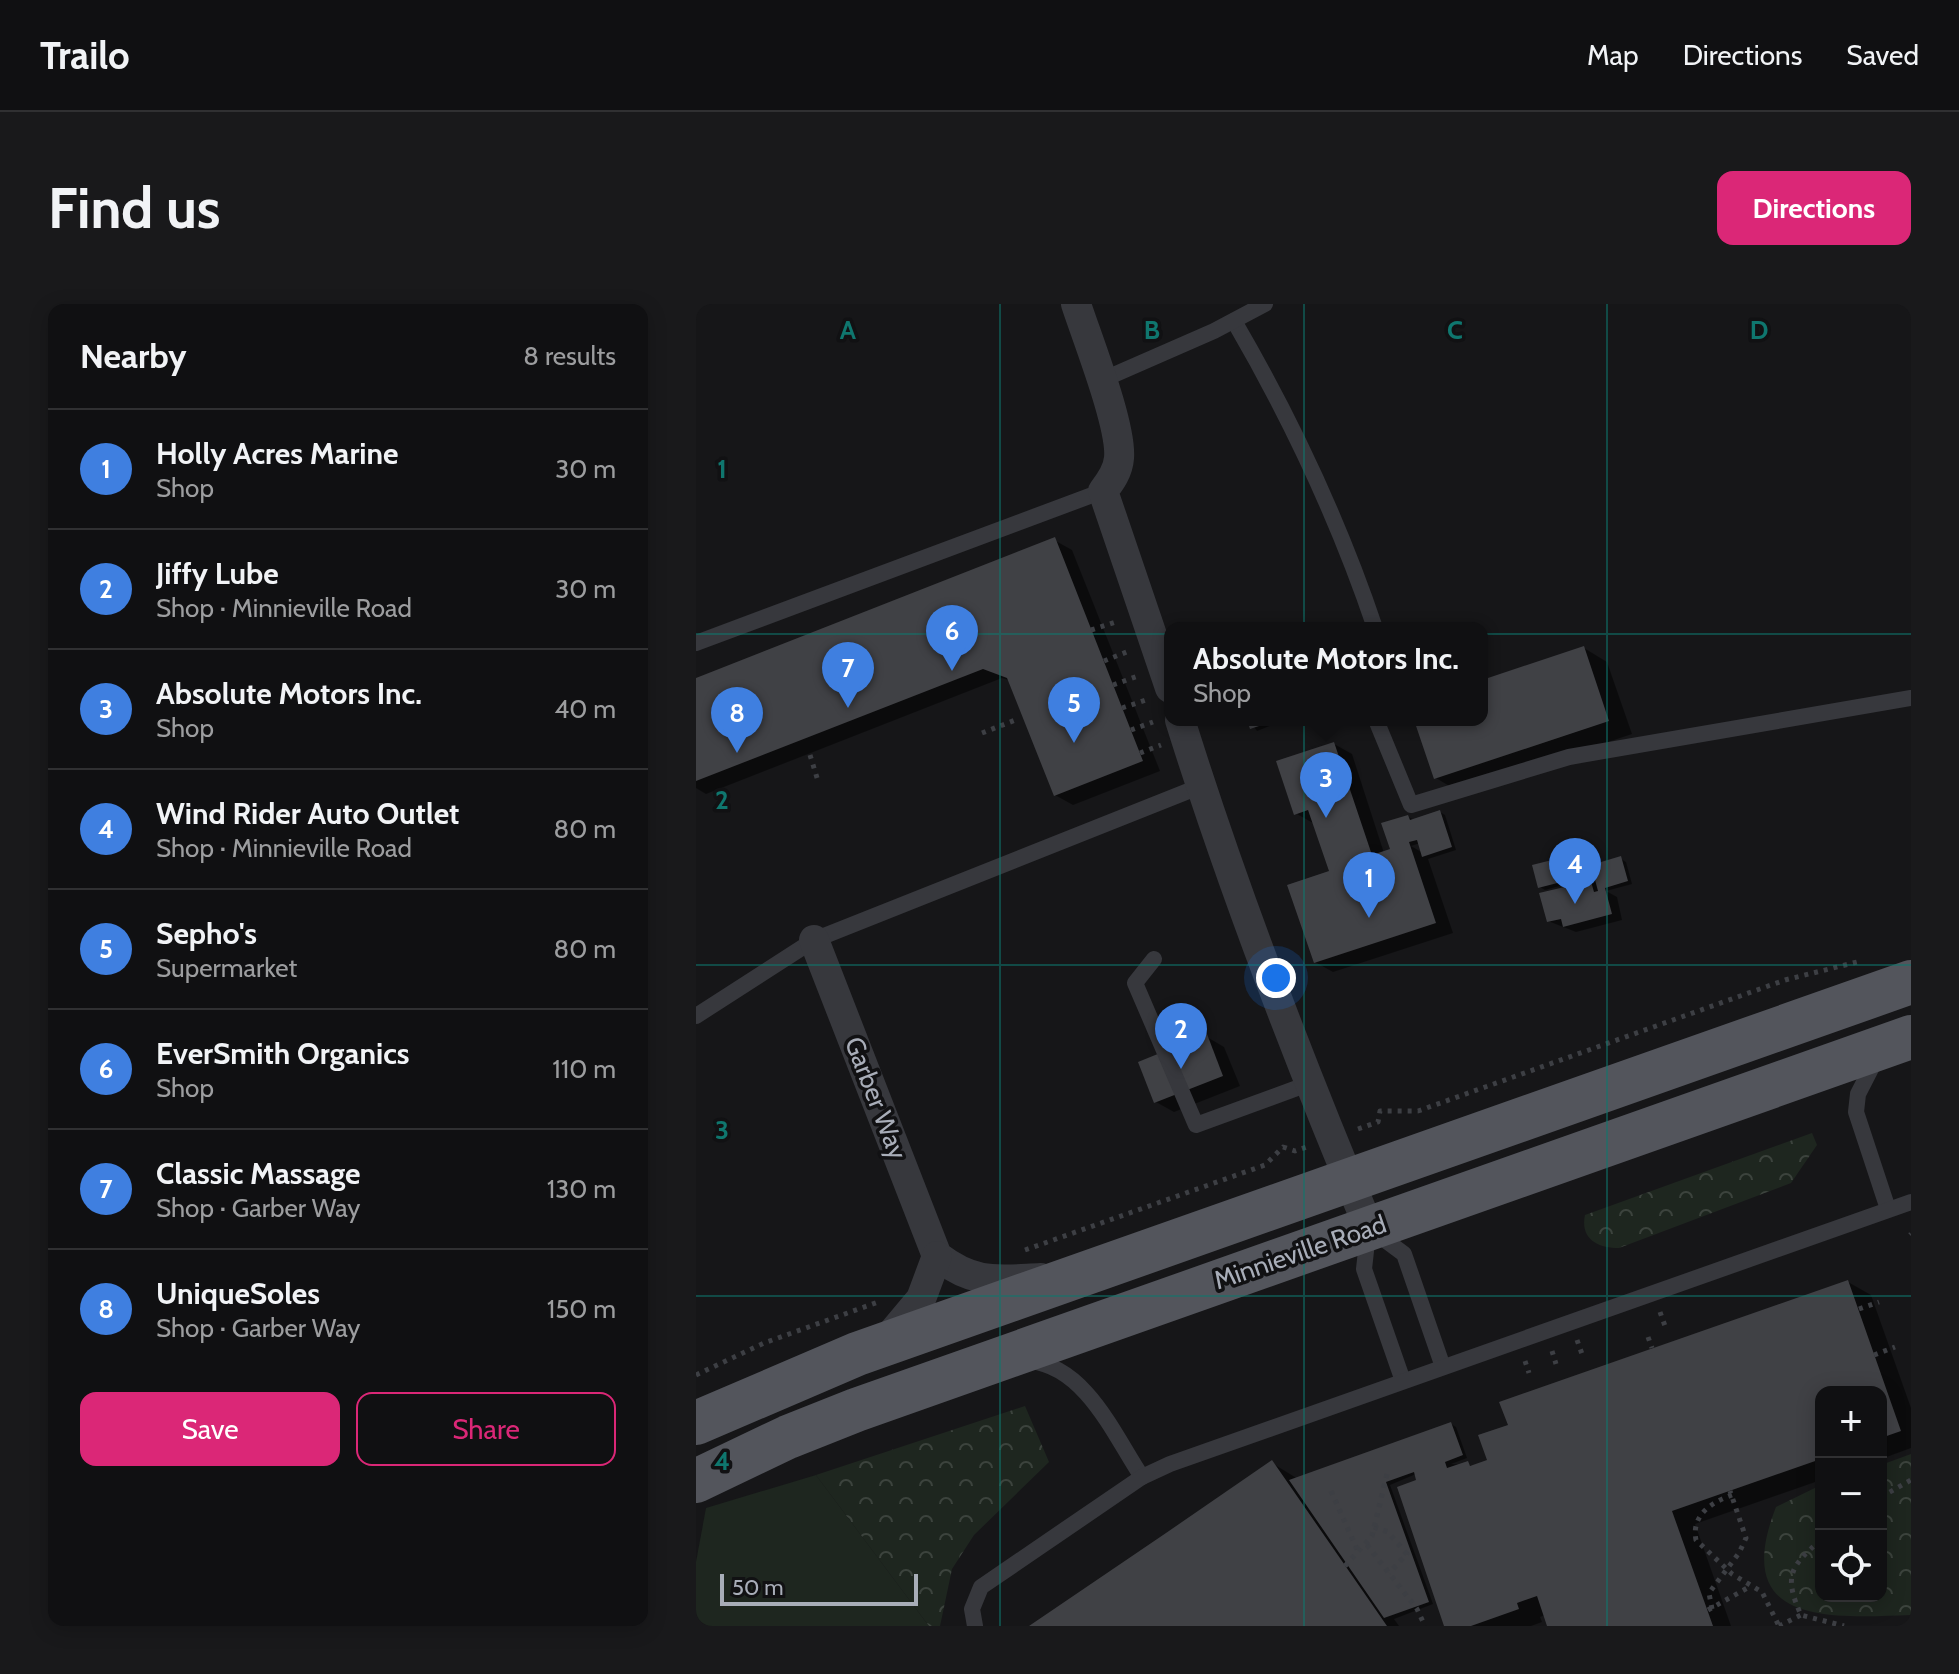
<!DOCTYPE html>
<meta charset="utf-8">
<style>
body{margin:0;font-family:Cabin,sans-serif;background:#19191b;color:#f1f3f6}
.controls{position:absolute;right:24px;bottom:24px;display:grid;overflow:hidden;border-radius:16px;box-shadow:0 4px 20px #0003}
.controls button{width:72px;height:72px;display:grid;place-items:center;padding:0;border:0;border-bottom:2px solid #303032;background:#101012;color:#f1f3f6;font:40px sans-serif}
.scale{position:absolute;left:24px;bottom:20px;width:198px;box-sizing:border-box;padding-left:8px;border:4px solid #a8adb8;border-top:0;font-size:22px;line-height:28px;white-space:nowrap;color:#a8adb8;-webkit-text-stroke:6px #111113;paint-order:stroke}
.you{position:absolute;left:580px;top:674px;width:28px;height:28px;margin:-20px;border:6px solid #fff;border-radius:50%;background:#1a73e8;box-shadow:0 0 0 12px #1a73e833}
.badge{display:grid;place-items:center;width:52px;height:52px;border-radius:50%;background:#db2777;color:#fff;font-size:26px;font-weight:700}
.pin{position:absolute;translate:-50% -66px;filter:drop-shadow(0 2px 4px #0008)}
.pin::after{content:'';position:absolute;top:42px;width:28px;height:24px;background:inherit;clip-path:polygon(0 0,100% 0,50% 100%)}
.popup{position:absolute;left:468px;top:318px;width:324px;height:104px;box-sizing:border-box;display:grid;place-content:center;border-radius:16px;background:#101012;filter:drop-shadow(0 2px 6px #0005);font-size:26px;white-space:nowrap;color:#9c9d9f}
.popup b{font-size:30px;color:#f1f3f6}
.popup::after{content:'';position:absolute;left:50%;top:100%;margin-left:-16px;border:16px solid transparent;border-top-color:#101012}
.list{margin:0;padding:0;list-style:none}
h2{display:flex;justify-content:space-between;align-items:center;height:104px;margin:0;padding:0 32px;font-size:34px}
h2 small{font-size:26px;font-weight:400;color:#9c9d9f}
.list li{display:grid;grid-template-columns:52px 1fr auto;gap:24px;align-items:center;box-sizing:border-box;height:120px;padding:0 32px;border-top:2px solid #303032}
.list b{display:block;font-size:30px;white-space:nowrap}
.list p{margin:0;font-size:26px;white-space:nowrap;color:#9c9d9f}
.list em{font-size:26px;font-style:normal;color:#9c9d9f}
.actions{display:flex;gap:16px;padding:24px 32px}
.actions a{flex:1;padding:18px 0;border:2px solid #db2777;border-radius:16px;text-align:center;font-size:28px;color:#db2777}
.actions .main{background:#db2777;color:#fff}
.icon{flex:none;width:44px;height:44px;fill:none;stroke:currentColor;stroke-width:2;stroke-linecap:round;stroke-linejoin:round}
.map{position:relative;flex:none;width:1215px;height:1322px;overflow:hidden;border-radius:16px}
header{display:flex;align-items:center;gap:48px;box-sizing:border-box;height:112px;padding:0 40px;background:#101012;border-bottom:2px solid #303032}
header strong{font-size:38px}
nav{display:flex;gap:44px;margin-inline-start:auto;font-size:28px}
.intro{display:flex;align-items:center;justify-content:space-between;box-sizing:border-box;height:192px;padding:0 48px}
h1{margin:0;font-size:56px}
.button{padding:20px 36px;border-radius:16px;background:#db2777;color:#fff;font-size:28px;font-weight:700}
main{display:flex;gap:48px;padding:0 48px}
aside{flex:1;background:#101012;border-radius:16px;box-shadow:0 4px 20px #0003}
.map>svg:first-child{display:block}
.green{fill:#1e261f}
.forest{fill:url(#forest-crowns)}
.shadow{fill:#0007;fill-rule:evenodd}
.building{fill:#404145}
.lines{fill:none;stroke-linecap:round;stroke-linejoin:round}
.path{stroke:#3d3f44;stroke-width:5;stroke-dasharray:4 6;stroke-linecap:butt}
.lane{stroke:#37383d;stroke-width:16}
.street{stroke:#37383d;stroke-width:30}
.primary{stroke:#53555c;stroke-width:44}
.grid{fill:none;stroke:#0f766e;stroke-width:2;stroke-opacity:0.55}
.labels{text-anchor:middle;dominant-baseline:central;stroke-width:7;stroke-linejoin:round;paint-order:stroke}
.street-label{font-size:26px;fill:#a8adb8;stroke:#111113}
.grid-label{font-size:26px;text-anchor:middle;font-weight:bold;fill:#0f766e;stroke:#111113;stroke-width:7;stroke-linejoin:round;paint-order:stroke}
</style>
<header>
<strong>Trailo</strong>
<nav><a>Map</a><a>Directions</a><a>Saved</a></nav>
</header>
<div class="intro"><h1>Find us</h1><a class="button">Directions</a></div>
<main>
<aside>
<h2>Nearby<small>8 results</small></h2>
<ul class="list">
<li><span class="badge" style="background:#3f7fe0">1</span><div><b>Holly Acres Marine</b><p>Shop</p></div><em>30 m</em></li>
<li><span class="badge" style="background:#3f7fe0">2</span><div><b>Jiffy Lube</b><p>Shop · Minnieville Road</p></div><em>30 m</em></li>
<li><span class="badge" style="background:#3f7fe0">3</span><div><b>Absolute Motors Inc.</b><p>Shop</p></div><em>40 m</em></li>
<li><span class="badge" style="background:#3f7fe0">4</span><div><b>Wind Rider Auto Outlet</b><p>Shop · Minnieville Road</p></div><em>80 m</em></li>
<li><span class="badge" style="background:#3f7fe0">5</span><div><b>Sepho's</b><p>Supermarket</p></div><em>80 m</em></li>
<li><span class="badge" style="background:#3f7fe0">6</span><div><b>EverSmith Organics</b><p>Shop</p></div><em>110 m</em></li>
<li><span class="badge" style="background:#3f7fe0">7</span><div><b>Classic Massage</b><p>Shop · Garber Way</p></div><em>130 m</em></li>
<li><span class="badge" style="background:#3f7fe0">8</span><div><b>UniqueSoles</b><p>Shop · Garber Way</p></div><em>150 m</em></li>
</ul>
<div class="actions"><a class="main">Save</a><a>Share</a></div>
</aside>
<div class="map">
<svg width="1215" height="1322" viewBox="0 0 1215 1322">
<defs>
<pattern id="forest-crowns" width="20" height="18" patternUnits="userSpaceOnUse" patternTransform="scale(2)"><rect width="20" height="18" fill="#1e261f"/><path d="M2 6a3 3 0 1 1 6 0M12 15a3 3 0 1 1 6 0" fill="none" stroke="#3c433d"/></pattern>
</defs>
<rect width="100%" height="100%" fill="#161618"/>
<path class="green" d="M120 1171 233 1322H0V1258L10 1204Z"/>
<g class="forest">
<path d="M1116 829 1121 841 1095 879 923 944C902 944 884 935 889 911Z"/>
<path d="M329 1102 353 1158 278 1231 256 1265 244 1322H233L120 1171Z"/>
<path d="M1215 1150V1311C1131 1314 1034 1321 1080 1203L1125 1181V1292H1185V1161Z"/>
</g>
<g class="shadow">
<path d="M358 236 376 246 464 467 377 501 359 491 315 377 306 374 10 490 0 484V376Z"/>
<path d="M888 344 911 358 936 430 763 488 740 474 720 416H786V378Z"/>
<path d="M553 416H575L576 421 561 427Z"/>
<path d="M638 440 656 450 688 549 699 545 712 513 719 516 744 508 749 511 760 546 732 555 757 629 637 668 619 658 635 568 617 519 599 509ZM724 539 727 549 715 542Z"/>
<path d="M868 555 873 558 876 573 892 569 901 574 925 555 930 558 936 580 910 587 921 593 926 616 880 628 852 617 879 583 878 578 849 586 844 583Z"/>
<path d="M511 733 528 743 544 782 478 808 460 798Z"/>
<path d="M1152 978 1175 991 1215 1104V1144L1185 1155V1088H1125V1176L999 1220 1035 1322H853L849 1311 844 1313 846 1318 835 1322H751L720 1170 694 1181 737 1300 698 1315 703 1322H337L576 1159 602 1175 755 1120 760 1123 771 1154 755 1160 778 1162 793 1157 814 1122Z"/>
</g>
<g class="building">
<path d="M359 233 447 457 358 492 311 374 287 365 0 477V374Z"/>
<path d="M888 342 913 417 738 475 718 416H786V376Z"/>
<path d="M551 416H571L572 419 554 425Z"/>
<path d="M638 438 676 551 694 545 685 519 712 511 714 516 744 506 756 543 726 553 721 536 713 538 740 619 618 659 591 581 633 567 612 506 598 511 580 457Z"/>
<path d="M925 552 932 577 909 584 916 610 867 623 865 615 851 618 843 589 877 581 874 571 892 567 898 588 902 587 895 561Z"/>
<path d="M868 553 873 576 842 584 836 561Z"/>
<path d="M511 730 527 772 458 799 442 758Z"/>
<path d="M1152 976 1205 1127 1185 1134V1088H1125V1155L976 1207 1017 1322H851L841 1292 821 1299 823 1305 775 1322H748L701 1183 720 1176 718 1168 690 1178 733 1298 688 1314 593 1176 755 1118 767 1151 749 1158 751 1164 772 1157 774 1162 791 1156 782 1131 812 1121 803 1098Z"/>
<path d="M576 1156 691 1322H333L470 1229Z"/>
</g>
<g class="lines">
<g class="path">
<path d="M395 326 423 317"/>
<path d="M408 357 433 347"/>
<path d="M417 381 442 372"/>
<path d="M426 404 450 396"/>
<path d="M435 426 457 418"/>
<path d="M286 429 322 415"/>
<path d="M444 449 465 441"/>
<path d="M114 451 122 477"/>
<path d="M662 825 682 818 684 807H722L1089 676 1161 658"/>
<path d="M1214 931 1215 930"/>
<path d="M329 946 569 861 587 843 599 847 611 843"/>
<path d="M1163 1005 1183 998"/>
<path d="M964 1008 969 1022"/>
<path d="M952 1033 956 1044"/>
<path d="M881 1036 886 1050"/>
<path d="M856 1047 860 1060"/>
<path d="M1178 1051 1199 1043"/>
<path d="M829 1057 833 1069"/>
<path d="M0 1071 68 1039 185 997"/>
<path d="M635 1187 663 1250"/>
<path d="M1036 1191C1016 1198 995 1211 1000 1236L1036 1270 1066 1288 1083 1322"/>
<path d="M1185 1193 1215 1176"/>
<path d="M678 1223 692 1228 711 1250 693 1269"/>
<path d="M1125 1236C1093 1263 1088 1273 1105 1311L1148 1322"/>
<path d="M671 1241 721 1305 729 1322"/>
<path d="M649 1262 676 1232 692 1166"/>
<path d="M1016 1305 1013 1289 1043 1249 1050 1234 1034 1187"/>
<path d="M1012 1306 1055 1282"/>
<path d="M1083 1322 1105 1311"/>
</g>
<g class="lane">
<path d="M538 17C595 115 643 217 679 324"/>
<path d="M406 76 518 27 569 0"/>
<path d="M0 339 407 187"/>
<path d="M680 416 715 501 873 453 1215 394"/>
<path d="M458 655 439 679 500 821 612 780"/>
<path d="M0 712 118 636 505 482"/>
<path d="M1181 753 1162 790 1160 808 1192 905"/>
<path d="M677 927 708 950 747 1063"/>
<path d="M672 929 668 965 707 1077"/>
<path d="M334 1057C390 1063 418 1131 446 1173"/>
<path d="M279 1322 276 1305 285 1283 446 1173 474 1160 1215 898"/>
</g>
<g class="street">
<path d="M380 0C391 34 426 122 423 154 422 167 415 177 407 187L474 384"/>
<path d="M484 416C538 589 603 757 673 924"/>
<path d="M118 636 241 952C279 981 300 976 345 974"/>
<path d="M189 1038 225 995 241 952"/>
</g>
<g class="primary">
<path d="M0 1119 161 1050 1215 678"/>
<path d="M0 1177 92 1133 160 1106 1215 733"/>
</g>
</g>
<path class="grid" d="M304 0V1322M608 0V1322M911 0V1322M0 330H1215M0 661H1215M0 992H1215"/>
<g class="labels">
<g class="street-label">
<text transform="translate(180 794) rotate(69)">Garber Way</text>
<text transform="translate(604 948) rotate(-19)">Minnieville Road</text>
</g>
</g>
<g class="grid-label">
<text x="152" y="35">A</text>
<text x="456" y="35">B</text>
<text x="759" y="35">C</text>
<text x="1063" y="35">D</text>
<text x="26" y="174">1</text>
<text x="26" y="505">2</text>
<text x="26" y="835">3</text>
<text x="26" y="1166">4</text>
</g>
</svg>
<div class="controls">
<button>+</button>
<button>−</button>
<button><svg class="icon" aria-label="locate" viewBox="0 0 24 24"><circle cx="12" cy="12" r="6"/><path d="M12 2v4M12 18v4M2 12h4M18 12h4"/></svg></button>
</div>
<div class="scale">50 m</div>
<div class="you"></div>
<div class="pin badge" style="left:673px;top:614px;background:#3f7fe0">1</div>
<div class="pin badge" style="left:485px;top:765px;background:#3f7fe0">2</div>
<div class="pin badge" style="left:630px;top:514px;background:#3f7fe0">3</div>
<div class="popup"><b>Absolute Motors Inc.</b>Shop</div>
<div class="pin badge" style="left:879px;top:600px;background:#3f7fe0">4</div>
<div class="pin badge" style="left:378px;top:439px;background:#3f7fe0">5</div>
<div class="pin badge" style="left:256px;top:367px;background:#3f7fe0">6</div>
<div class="pin badge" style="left:152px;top:404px;background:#3f7fe0">7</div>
<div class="pin badge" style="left:41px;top:449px;background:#3f7fe0">8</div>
</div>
</main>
